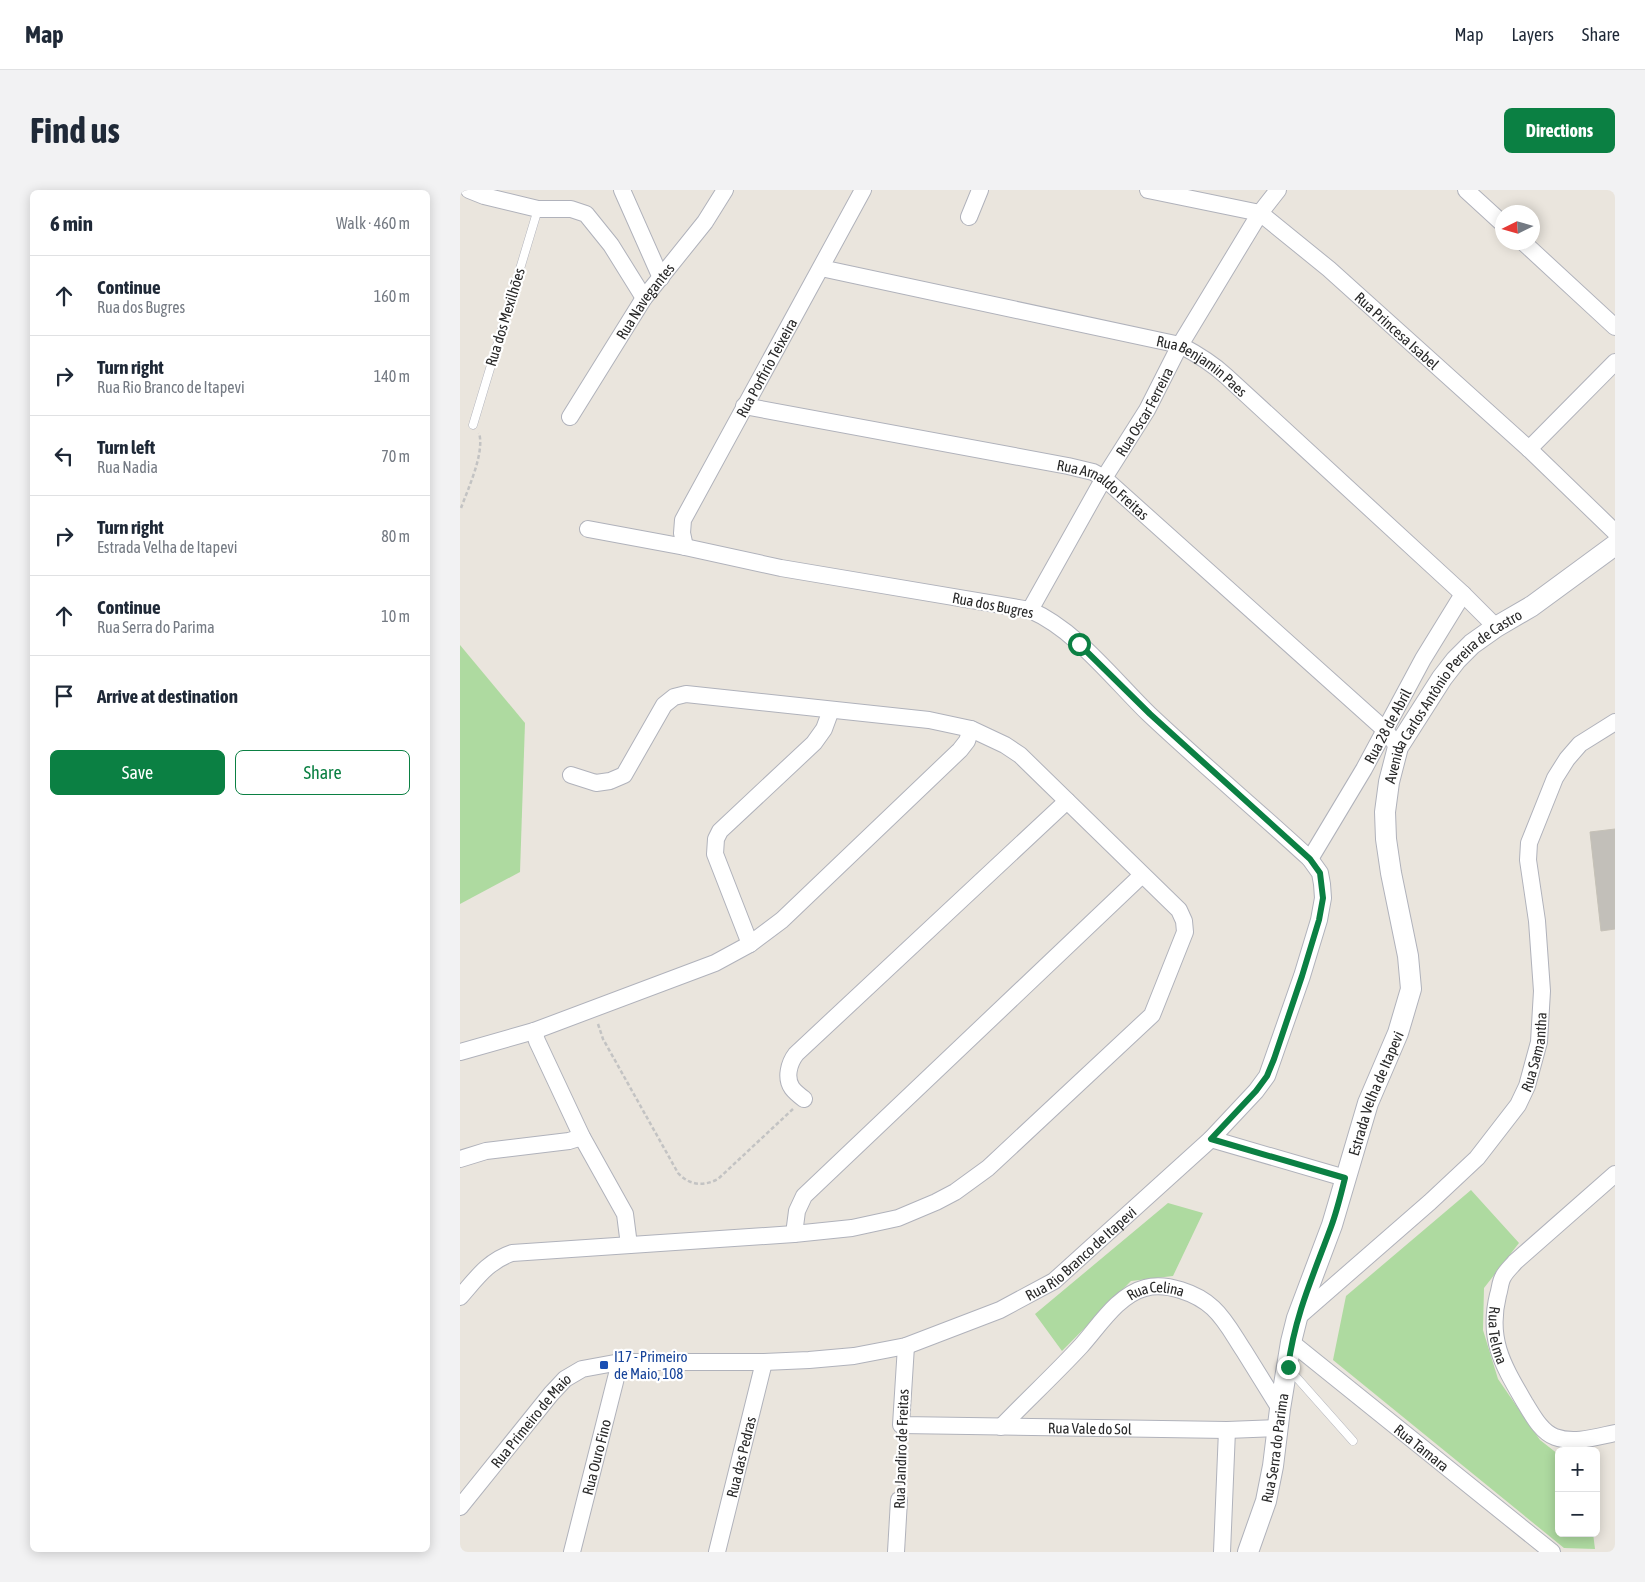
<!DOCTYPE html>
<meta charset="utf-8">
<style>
body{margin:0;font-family:"Asap Condensed",sans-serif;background:#f2f2f3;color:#1f2937}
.controls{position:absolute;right:15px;bottom:15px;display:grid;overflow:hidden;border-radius:8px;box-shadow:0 2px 12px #0003}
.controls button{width:45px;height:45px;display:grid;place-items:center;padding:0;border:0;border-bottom:1px solid #e0e1e3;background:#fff;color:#1f2937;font:25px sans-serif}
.compass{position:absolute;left:1035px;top:15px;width:45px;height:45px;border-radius:50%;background:#fff;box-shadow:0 2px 12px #0003;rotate:265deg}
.stop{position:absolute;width:15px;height:15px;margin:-11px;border:4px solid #0b8043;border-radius:50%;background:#fff}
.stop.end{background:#0b8043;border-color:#fff;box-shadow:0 1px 5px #0008}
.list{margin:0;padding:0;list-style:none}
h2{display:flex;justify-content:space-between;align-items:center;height:65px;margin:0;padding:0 20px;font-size:21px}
h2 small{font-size:16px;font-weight:400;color:#747a83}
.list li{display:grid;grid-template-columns:32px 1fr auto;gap:15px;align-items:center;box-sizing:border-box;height:80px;padding:0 20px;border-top:1px solid #e0e1e3}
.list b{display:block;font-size:19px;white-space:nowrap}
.list p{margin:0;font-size:16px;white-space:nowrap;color:#747a83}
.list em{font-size:16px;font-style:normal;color:#747a83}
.actions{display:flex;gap:10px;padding:15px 20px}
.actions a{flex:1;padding:11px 0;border:1px solid #0b8043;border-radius:8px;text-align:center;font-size:18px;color:#0b8043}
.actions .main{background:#0b8043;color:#fff}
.icon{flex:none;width:28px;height:28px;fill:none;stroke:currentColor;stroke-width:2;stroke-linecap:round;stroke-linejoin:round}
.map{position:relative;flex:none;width:1155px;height:1362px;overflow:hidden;border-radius:8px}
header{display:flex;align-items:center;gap:30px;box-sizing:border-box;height:70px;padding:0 25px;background:#fff;border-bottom:1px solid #e0e1e3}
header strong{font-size:24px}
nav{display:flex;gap:28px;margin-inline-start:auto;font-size:18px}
.intro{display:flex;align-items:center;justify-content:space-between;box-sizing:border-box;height:120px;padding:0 30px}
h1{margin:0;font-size:35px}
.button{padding:12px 22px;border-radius:8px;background:#0b8043;color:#fff;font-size:18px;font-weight:700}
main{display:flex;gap:30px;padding:0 30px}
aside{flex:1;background:#fff;border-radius:8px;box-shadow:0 2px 12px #0003}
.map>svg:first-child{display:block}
.green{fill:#aedaa0}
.building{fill:#c2bfb9;stroke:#c5c1b7}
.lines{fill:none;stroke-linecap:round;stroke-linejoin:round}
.service-casing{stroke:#b0b2bb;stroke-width:9}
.minor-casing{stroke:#b0b2bb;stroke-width:18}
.tertiary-casing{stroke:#b0b2bb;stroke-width:22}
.path{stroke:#c3c3c3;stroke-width:2.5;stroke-dasharray:4 2.5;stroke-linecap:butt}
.service{stroke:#fff;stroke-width:8}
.minor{stroke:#fff;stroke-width:16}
.tertiary{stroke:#fff;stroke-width:20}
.route{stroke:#0b8043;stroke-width:6}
.transit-dot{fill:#1a4fb4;stroke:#fff;stroke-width:2}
.labels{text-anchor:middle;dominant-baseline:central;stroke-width:4.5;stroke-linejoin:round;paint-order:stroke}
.street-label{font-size:15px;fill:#292929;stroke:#fff}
.transit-label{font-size:15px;fill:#164399;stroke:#fff;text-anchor:start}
</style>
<header>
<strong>Map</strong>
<nav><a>Map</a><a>Layers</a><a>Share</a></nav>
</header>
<div class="intro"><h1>Find us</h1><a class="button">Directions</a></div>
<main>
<aside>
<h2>6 min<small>Walk · 460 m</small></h2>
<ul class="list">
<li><svg class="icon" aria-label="ahead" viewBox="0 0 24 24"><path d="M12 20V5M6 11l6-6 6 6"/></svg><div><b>Continue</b><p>Rua dos Bugres</p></div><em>160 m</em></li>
<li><svg class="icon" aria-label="right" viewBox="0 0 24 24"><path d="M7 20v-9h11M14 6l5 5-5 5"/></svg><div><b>Turn right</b><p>Rua Rio Branco de Itapevi</p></div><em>140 m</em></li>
<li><svg class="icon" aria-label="left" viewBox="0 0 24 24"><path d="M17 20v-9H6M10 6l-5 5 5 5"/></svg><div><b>Turn left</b><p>Rua Nadia</p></div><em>70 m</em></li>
<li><svg class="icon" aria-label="right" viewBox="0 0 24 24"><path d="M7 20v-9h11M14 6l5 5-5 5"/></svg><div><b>Turn right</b><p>Estrada Velha de Itapevi</p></div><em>80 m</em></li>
<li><svg class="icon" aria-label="ahead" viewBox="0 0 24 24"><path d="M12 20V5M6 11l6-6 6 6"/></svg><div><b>Continue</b><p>Rua Serra do Parima</p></div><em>10 m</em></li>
<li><svg class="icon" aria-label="arrive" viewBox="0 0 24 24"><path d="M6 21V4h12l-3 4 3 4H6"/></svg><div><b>Arrive at destination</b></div></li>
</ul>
<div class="actions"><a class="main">Save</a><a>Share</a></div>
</aside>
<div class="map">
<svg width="1155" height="1362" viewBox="0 0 1155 1362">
<rect width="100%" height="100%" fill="#eae5dd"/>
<g class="green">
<path d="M0 455 65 533 60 682 0 714Z"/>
<path d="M1011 1000 1059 1053 1024 1098 1023 1140 1038 1189 1080 1250 1098 1264 1099 1343H1133L1135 1359 1104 1358 873 1170 886 1106Z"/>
<path d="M708 1013 743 1023 713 1086 671 1091 602 1161 575 1124Z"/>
</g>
<path class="building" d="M1155 639V739L1141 741 1130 642Z"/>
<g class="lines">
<g class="service-casing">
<g id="service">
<path d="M13 235 78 19"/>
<path d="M830 1180 893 1251"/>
</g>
</g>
<g class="minor-casing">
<g id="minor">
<path d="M9 0 24 6 78 19H111L126 24 151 55 184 108"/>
<path d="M162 0 201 88"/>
<path id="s1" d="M688 0 800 23 869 79 1069 259 1155 342"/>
<path d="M1006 0 1042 33"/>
<path d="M509 27 520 0"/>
<path d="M1063 52 1155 137"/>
<path id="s2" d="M361 78 720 155C737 164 752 173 766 186L1003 404 1036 437"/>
<path id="s3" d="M284 216 608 276 633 282 644 288 924 539 938 557"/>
<path id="s4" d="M110 227 184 108 245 32 265 0"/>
<path d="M1069 259 1155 172"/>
<path id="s5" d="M225 357 222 343 223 330 403 0"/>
<path id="s6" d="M570 420 644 288 687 220 720 155 800 23 818 0"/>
<path id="s7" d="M850 669 904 579 963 469 1003 404"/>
<path d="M290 754 255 664 256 649 260 641 354 553 364 539 371 520"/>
<path d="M74 841 77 851 122 947 165 1024 169 1055"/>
<path d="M0 862 74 841 255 773 290 754 322 730 500 560 507 551 511 539"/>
<path d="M344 909C340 906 335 902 332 898 325 888 329 873 336 864L607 611"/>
<path d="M751 949 885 988"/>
<path d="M0 969 26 961 109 951 122 947"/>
<path id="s8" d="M1155 984 1055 1072C1052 1076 1046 1081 1043 1087 1040 1092 1040 1099 1038 1105 1027 1150 1043 1175 1065 1213 1072 1224 1081 1242 1095 1247 1114 1254 1136 1247 1155 1243"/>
<path d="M334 1044 337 1021 344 1006 682 685"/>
<path d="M0 1107C16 1089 28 1071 52 1063L334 1044 392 1038 438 1028 476 1012 495 1002 528 978 692 825 725 742 724 731 719 720 560 565 545 555 511 539 469 530 226 504 214 507 204 515 164 585 150 591 136 593 111 585"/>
<path id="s9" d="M837 1128 970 1012 1017 968 1058 915 1067 896 1079 852 1082 801 1077 731 1068 670 1069 653 1095 588 1107 569 1120 554 1155 532"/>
<path id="s10" d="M831 1152 1092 1362"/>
<path id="s11" d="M446 1156 441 1235 767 1240 818 1238"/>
<path id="s12" d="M541 1237C567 1210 595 1184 621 1156 639 1136 658 1105 685 1098 706 1092 737 1103 753 1118 766 1130 774 1146 784 1161 796 1180 808 1200 820 1219"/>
<path id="s13" d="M0 1317 91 1204 105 1189 122 1179 160 1172H304L349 1170 394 1166 446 1156 540 1120 594 1091 751 949 796 901 807 886 842 786 859 730 863 708 862 694 860 683 850 669C797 620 742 574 689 524 653 489 616 440 570 420L321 378 225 357 128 339"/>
<path id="s14" d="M112 1362 160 1172"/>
<path id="s15" d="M257 1362 304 1172"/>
<path d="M436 1362 439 1310"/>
<path d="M762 1362 767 1240"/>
</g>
</g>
<g class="tertiary-casing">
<g id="tertiary">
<path id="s16" d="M788 1362 806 1311 813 1276 820 1219 831 1152 837 1128 872 1035 908 913 938 843 951 799 948 766 931 683 926 649 925 622 929 592 938 557 982 488 996 470 1012 454 1036 437 1072 416 1155 355"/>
</g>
</g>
<g class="path">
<path d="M1 318C8 299 25 262 19 243"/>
<path d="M138 834 143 849 218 983C229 995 243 997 258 989L333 919"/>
<path d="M439 1296 440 1249"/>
</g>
<use href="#service" class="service"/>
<use href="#minor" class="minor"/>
<use href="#tertiary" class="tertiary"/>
</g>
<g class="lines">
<path class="route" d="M619 454 690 524 850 669 860 683 863 708 859 730 842 786 814 869 807 886 796 901 751 949 885 988C881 1004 877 1021 871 1037 853 1086 835 1125 828 1177"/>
</g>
<rect class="transit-dot" x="139" y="1170" width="10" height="10" rx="2.5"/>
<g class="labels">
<g class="street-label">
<text stroke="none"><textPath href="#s4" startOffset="138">Rua Navegantes</textPath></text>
<text transform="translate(45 127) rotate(-73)">Rua dos Mexilhões</text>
<text stroke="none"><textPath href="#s1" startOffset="295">Rua Princesa Isabel</textPath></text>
<text stroke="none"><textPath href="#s5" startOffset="201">Rua Porfirio Teixeira</textPath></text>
<text stroke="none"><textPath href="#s2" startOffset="396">Rua Benjamin Paes</textPath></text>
<text stroke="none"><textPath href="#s6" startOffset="229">Rua Oscar Ferreira</textPath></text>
<text stroke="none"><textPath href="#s3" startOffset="372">Rua Arnaldo Freitas</textPath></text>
<text transform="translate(533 415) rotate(11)">Rua dos Bugres</text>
<text stroke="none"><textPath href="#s16" startOffset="908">Avenida Carlos Antônio Pereira de Castro</textPath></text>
<text stroke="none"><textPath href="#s7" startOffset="154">Rua 28 de Abril</textPath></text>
<text stroke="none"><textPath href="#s9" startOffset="364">Rua Samantha</textPath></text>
<text stroke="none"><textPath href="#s16" startOffset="478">Estrada Velha de Itapevi</textPath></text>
<text stroke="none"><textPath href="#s13" startOffset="711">Rua Rio Branco de Itapevi</textPath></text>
<text stroke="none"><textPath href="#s12" startOffset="212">Rua Celina</textPath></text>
<text stroke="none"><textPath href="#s8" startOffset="212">Rua Telma</textPath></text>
<text stroke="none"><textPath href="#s13" startOffset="112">Rua Primeiro de Maio</textPath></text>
<text stroke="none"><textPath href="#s11" startOffset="268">Rua Vale do Sol</textPath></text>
<text stroke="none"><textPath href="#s10" startOffset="168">Rua Tamara</textPath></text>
<text stroke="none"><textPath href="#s16" startOffset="108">Rua Serra do Parima</textPath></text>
<text transform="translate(441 1259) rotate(-88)">Rua Jandiro de Freitas</text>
<text stroke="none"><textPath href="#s14" startOffset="98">Rua Ouro Fino</textPath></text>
<text stroke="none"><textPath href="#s15" startOffset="98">Rua das Pedras</textPath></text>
</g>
<g class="transit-label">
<text x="154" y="1166">I17 - Primeiro<tspan x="154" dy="17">de Maio, 108</tspan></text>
</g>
</g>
</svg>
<div class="controls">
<button>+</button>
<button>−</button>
</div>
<svg class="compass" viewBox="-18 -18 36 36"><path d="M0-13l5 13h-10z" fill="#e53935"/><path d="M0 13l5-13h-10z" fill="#747a83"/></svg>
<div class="stop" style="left:619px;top:454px"></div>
<div class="stop end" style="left:828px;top:1177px"></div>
</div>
</main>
